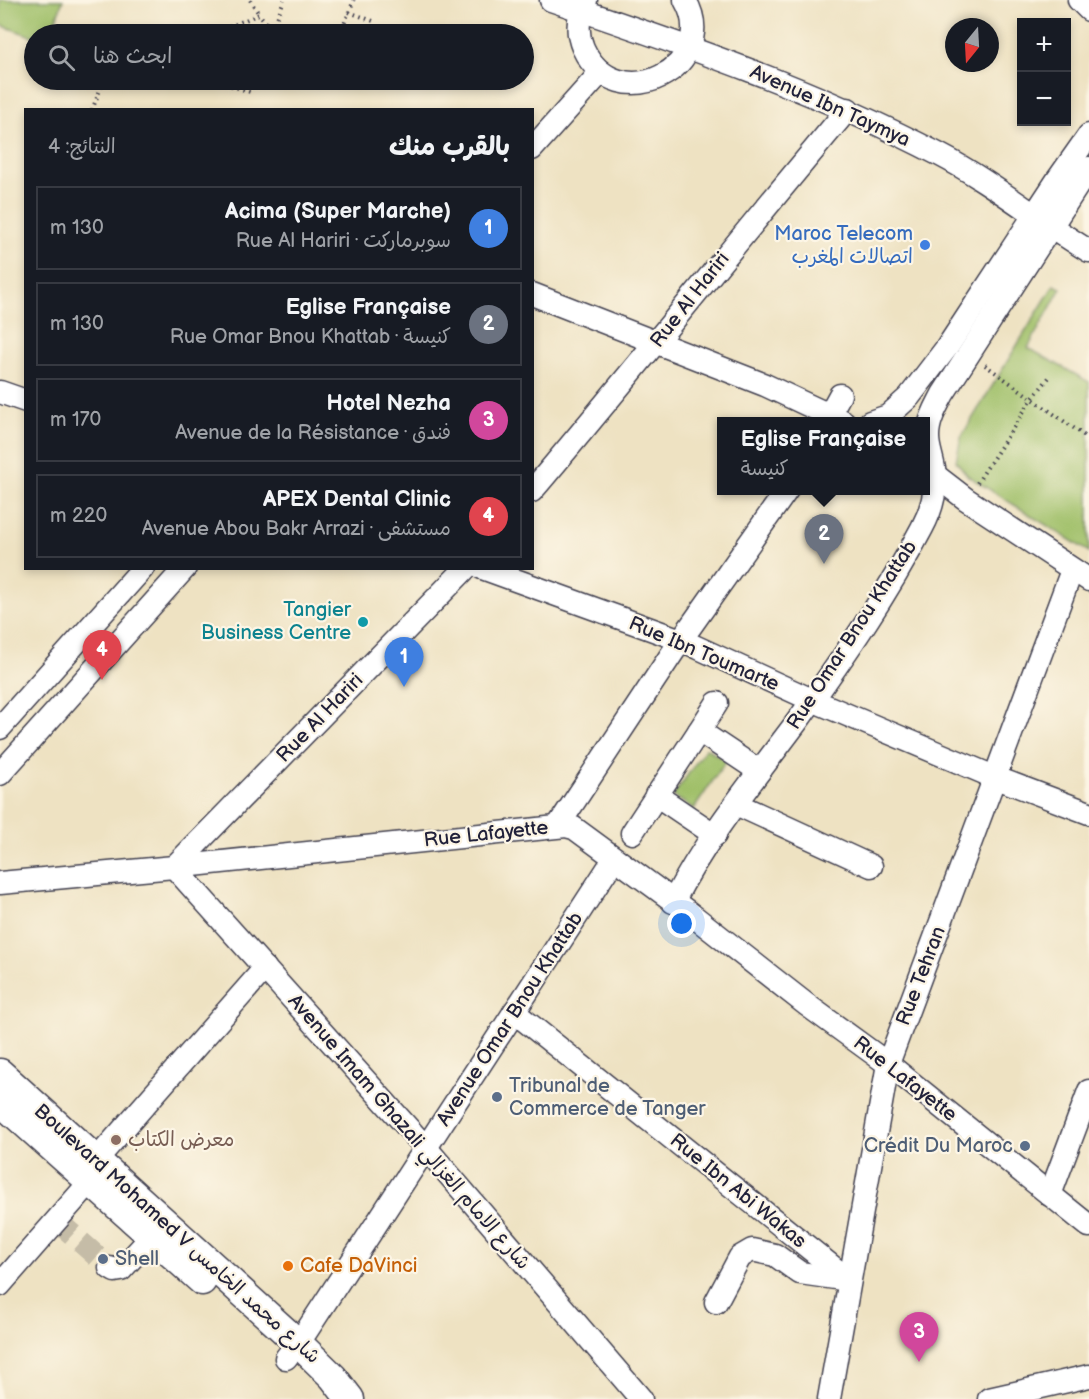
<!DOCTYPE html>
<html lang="ar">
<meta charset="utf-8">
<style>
body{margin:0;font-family:"Balsamiq Sans","Playpen Sans Arabic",sans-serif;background:#242831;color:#f1f3f6;direction:rtl}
.controls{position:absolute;right:18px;top:18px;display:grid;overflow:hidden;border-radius:0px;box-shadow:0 3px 9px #0003}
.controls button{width:54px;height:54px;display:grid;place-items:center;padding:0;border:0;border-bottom:2px solid #363941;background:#171b24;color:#f1f3f6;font:30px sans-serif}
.compass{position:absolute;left:945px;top:18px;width:54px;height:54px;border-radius:50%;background:#171b24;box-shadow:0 3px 9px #0003;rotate:198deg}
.you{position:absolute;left:682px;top:924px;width:21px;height:21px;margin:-15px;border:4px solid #fff;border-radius:50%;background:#1a73e8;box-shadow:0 0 0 9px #1a73e833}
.badge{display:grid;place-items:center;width:39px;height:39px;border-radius:50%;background:#1a73e8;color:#fff;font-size:20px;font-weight:700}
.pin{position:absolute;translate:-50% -50px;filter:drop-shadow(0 2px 3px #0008)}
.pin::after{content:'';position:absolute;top:32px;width:21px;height:18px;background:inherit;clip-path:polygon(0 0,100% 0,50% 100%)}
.popup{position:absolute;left:717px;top:417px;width:213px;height:78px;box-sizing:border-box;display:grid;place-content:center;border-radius:0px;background:#171b24;filter:drop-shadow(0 2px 4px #0005);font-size:20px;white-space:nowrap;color:#9ea1a6}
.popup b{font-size:22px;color:#f1f3f6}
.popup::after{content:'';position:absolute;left:50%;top:100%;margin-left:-12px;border:12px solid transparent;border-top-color:#171b24}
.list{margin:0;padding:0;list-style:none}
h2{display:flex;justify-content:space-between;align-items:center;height:78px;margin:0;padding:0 24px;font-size:26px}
h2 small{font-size:20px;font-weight:400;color:#9ea1a6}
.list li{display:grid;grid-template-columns:39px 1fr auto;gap:18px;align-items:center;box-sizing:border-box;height:84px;margin:0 12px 12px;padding:0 12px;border:2px solid #363941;border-radius:0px}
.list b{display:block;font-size:22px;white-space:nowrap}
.list p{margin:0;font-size:20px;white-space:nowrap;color:#9ea1a6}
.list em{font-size:20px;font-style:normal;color:#9ea1a6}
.icon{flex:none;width:33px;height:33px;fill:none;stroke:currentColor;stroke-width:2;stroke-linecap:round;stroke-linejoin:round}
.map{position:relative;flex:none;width:1089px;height:1399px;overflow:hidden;direction:ltr}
.search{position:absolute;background:#171b24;box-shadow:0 3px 9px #0003;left:24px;top:24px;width:510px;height:66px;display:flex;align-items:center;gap:15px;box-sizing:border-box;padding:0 21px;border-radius:33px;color:#9ea1a6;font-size:22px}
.panel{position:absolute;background:#171b24;box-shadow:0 3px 9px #0003;left:24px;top:108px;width:510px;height:462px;border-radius:0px;direction:rtl}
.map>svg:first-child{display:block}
.green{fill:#9fbf68;stroke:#607052;stroke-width:1.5}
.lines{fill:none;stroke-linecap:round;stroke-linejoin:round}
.minor-tunnel{stroke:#c5bca7;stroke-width:22;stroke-dasharray:22 11;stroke-linecap:butt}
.minor-casing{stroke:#413f4f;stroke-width:25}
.major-casing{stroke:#413f4f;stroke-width:31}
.path{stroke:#413f4f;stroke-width:4;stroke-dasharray:1.5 4.5;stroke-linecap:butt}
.minor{stroke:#fff;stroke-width:22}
.major{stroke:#fff;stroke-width:28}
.shop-dot{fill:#3f7fe0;stroke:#fcf5e5;stroke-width:2}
.culture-dot{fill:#0f9aa8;stroke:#fcf5e5;stroke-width:2}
.service-dot{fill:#5c6f8a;stroke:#fcf5e5;stroke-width:2}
.education-dot{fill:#8d6e63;stroke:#fcf5e5;stroke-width:2}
.food-dot{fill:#e8710a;stroke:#fcf5e5;stroke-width:2}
.labels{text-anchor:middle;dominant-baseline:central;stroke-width:4.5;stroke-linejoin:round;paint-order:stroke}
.street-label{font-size:20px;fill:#22223b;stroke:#fcf5e5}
.shop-label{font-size:20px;fill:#366cbe;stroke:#fcf5e5;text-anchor:end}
.culture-label{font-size:20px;fill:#0d838f;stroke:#fcf5e5;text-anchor:end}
.service-label{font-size:20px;fill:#4e5e75;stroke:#fcf5e5;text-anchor:start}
.education-label{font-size:20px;fill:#785e54;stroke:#fcf5e5;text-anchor:start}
.food-label{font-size:20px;fill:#c56008;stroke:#fcf5e5;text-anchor:start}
</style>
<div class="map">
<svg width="1089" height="1399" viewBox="0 0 1089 1399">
<rect width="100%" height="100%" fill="#fcf5e5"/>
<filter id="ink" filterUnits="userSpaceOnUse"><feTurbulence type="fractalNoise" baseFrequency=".0167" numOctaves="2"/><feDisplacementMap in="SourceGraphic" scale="12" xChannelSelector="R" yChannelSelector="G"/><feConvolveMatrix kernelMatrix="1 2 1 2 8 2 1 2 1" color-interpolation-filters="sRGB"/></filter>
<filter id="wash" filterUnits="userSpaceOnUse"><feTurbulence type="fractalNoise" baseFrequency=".008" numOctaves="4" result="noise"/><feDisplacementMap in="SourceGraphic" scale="24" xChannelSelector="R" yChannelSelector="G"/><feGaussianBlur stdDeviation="1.35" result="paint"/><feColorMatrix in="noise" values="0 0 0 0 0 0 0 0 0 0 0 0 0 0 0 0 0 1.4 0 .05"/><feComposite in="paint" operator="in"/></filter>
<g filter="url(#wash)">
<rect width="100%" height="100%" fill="#eee2c2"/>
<g class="green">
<path d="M0 0H63L51 34H34V37L0 25Z"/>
<path d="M1054 285 1061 288 1028 348 1089 382V552L968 476 956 461 961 437Z"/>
<path d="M706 748 726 761 694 809 673 796Z"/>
</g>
</g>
<g filter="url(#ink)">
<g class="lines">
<path class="minor-tunnel" d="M56 1220 110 1268"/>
<g class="minor-casing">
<g id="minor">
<path d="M551 0C684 45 816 90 940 155 992 182 1039 221 1089 251"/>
<path d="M586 0C578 15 576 32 583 48 617 122 723 65 685 0"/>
<path d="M1079 0 1089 10"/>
<path d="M532 149 601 72"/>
<path d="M532 294 765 385 844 422"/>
<path d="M0 392 26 401"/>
<path d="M829 415 840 395"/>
<path d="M870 422 888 416 909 397 948 346 1058 179 1089 135"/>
<path d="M927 469 966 499 1089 580"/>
<path d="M532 491C639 365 741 236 848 109"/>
<path d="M482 568 681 640 812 700 994 777 1089 813"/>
<path d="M0 728 143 568"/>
<path d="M699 731 717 703"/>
<path d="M0 774 185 568"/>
<path d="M656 795 715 835"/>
<path d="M736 804 871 866"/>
<path d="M558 826 681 640 787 490"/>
<path d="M632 833 699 731 759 771"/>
<path d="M174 867 426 1148 641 1399"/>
<path d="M174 867 466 568"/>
<path d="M0 883 174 867 566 826 574 828 687 911 807 1005 888 1064 1089 1226"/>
<path d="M673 902C707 836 755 778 799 719 843 658 887 595 922 528 930 513 936 494 935 476 934 459 925 445 929 427 931 415 938 404 943 394L1089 168"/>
<path d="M514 1012 849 1280"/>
<path d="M97 1159 265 968"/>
<path d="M1050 1195 1089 1091"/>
<path d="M110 1268 115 1271 121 1270 152 1236"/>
<path d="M0 1285 91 1181"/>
<path d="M716 1302 740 1257 752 1250 775 1255 800 1273 849 1280"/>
<path d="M286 1358 306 1332 614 859"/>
<path d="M829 1399 888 1064 1072 570"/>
<path d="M989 1399 1089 1376"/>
</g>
</g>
<g class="major-casing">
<g id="major">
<path d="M0 1073 298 1343 333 1377 350 1399"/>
<path d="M0 1101 202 1281"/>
</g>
</g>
<g class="path">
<path d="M250 0 259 14"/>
<path d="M349 12 373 21"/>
<path d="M106 34H107"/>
<path d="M213 34 259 14 273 31 283 34"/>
<path d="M271 34 284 0"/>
<path d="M340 34 354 0"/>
<path d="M214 80 250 92 254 80"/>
<path d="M92 110 104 80"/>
<path d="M985 365 1089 439"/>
<path d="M977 483 1032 399 1051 375"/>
</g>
<use href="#minor" class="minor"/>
<use href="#major" class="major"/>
</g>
</g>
<circle class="shop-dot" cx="925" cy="245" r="6"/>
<circle class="culture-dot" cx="363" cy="622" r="6"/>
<g class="service-dot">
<circle cx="497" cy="1097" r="6"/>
<circle cx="1025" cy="1146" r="6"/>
<circle cx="103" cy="1259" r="6"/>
</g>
<circle class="education-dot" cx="116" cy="1140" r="6"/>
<circle class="food-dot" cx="288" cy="1266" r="6"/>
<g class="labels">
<g class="street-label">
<text transform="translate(830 106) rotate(24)">Avenue Ibn Taymya</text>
<text transform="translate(690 300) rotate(-52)">Rue Al Hariri</text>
<text transform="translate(852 635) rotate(-57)">Rue Omar Bnou Khattab</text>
<text transform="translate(704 654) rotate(23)">Rue Ibn Toumarte</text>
<text transform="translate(320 718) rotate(-46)">Rue Al Hariri</text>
<text transform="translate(486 834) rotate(-6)">Rue Lafayette</text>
<text transform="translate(921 976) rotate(-69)">Rue Tehran</text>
<text transform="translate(510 1019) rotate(-57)">Avenue Omar Bnou Khattab</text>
<text transform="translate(905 1079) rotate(38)">Rue Lafayette</text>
<text transform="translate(409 1132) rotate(49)">Avenue Imam Ghazali شارع الامام الغزالي</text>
<text transform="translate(738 1191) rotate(39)">Rue Ibn Abi Wakas</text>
<text transform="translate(177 1234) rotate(42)">Boulevard Mohamed V شارع محمد الخامس</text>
</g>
<g class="shop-label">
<text x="913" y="234">Maroc Telecom<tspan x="913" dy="23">اتصالات المغرب</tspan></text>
</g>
<g class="culture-label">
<text x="351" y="610">Tangier<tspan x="351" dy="23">Business Centre</tspan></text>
</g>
<g class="service-label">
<text x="509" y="1086">Tribunal de<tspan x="509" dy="23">Commerce de Tanger</tspan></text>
<text x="1013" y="1146" text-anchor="end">Crédit Du Maroc</text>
<text x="115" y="1259">Shell</text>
</g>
<g class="education-label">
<text x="128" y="1140">معرض الكتاب</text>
</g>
<g class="food-label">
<text x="300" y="1266">Cafe DaVinci</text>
</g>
</g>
</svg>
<div class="controls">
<button>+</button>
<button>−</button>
</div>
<svg class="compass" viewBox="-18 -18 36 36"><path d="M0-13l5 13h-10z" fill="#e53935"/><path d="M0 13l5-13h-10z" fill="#9ea1a6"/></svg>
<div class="you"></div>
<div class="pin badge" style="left:404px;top:687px;background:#3f7fe0">1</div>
<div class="pin badge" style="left:824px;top:564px;background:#6b7280">2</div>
<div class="popup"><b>Eglise Française</b>كنيسة</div>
<div class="pin badge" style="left:919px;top:1362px;background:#d1479c">3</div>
<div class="pin badge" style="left:102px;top:680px;background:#e0444e">4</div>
<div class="search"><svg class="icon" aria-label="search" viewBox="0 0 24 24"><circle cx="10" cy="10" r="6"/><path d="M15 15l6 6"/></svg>ابحث هنا</div>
<section class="panel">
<h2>بالقرب منك<small>النتائج: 4</small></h2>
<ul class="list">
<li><span class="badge" style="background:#3f7fe0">1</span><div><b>Acima (Super Marche)</b><p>سوبرماركت · Rue Al Hariri</p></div><em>130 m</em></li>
<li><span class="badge" style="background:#6b7280">2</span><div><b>Eglise Française</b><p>كنيسة · Rue Omar Bnou Khattab</p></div><em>130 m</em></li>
<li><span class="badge" style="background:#d1479c">3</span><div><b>Hotel Nezha</b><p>فندق · Avenue de la Résistance</p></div><em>170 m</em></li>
<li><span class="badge" style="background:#e0444e">4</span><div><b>APEX Dental Clinic</b><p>مستشفى · Avenue Abou Bakr Arrazi</p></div><em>220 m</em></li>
</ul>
</section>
</div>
